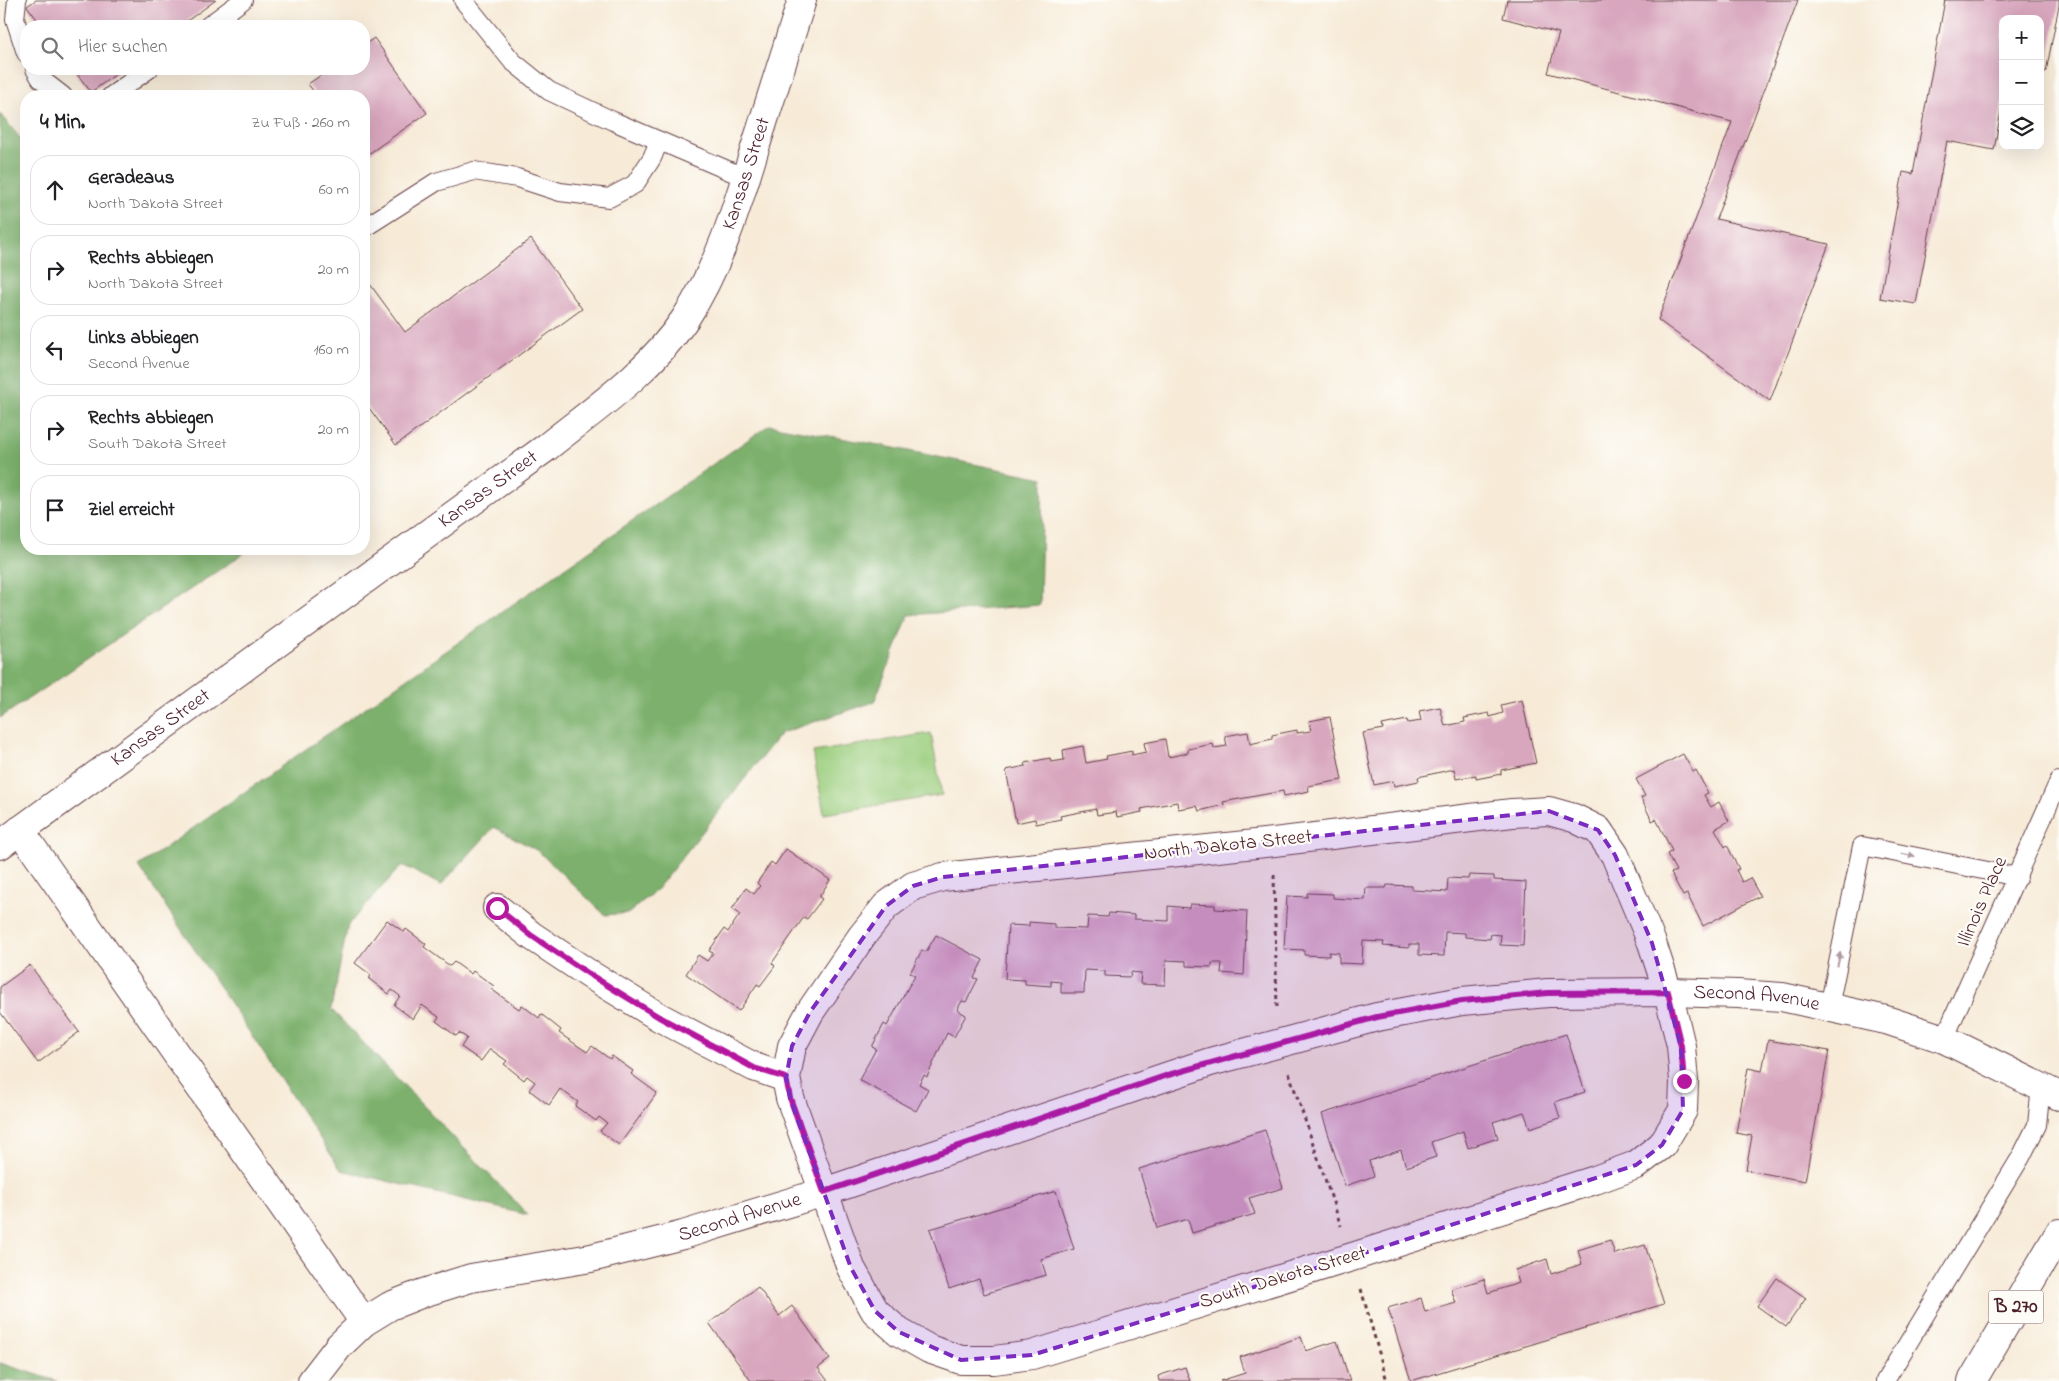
<!DOCTYPE html>
<html lang="de">
<meta charset="utf-8">
<style>
body{margin:0;font-family:"Indie Flower",sans-serif;background:#f6f6f6;color:#202124}
.controls{position:absolute;right:15px;top:15px;display:grid;overflow:hidden;border-radius:10px;box-shadow:0 5px 20px #0002}
.controls button{width:45px;height:45px;display:grid;place-items:center;padding:0;border:0;border-bottom:1px solid #e0e0e0;background:#fff;color:#202124;font:25px sans-serif}
.stop{position:absolute;width:15px;height:15px;margin:-11px;border:4px solid #b5179e;border-radius:50%;background:#fff}
.stop.end{background:#b5179e;border-color:#fff;box-shadow:0 1px 5px #0008}
.list{margin:0;padding:0;list-style:none}
h2{display:flex;justify-content:space-between;align-items:center;height:65px;margin:0;padding:0 20px;font-size:21px}
h2 small{font-size:16px;font-weight:400;color:#757577}
.list li{display:grid;grid-template-columns:32px 1fr auto;gap:15px;align-items:center;box-sizing:border-box;height:70px;margin:0 10px 10px;padding:0 10px;border:1px solid #e0e0e0;border-radius:20px}
.list b{display:block;font-size:19px;white-space:nowrap}
.list p{margin:0;font-size:16px;white-space:nowrap;color:#757577}
.list em{font-size:16px;font-style:normal;color:#757577}
.icon{flex:none;width:28px;height:28px;fill:none;stroke:currentColor;stroke-width:2;stroke-linecap:round;stroke-linejoin:round}
.map{position:relative;flex:none;width:2059px;height:1381px;overflow:hidden}
.search{position:absolute;background:#fff;box-shadow:0 5px 20px #0002;left:20px;top:20px;width:350px;height:55px;display:flex;align-items:center;gap:12px;box-sizing:border-box;padding:0 18px;border-radius:20px;color:#757577;font-size:19px}
.panel{position:absolute;background:#fff;box-shadow:0 5px 20px #0002;left:20px;top:90px;width:350px;height:465px;border-radius:20px}
.map>svg:first-child{display:block}
.green{fill:#9acd7d;stroke:#727654}
.forest{fill:#7bb06c;stroke:#62684c}
.building{fill:#d8a6bd}
.lines{fill:none;stroke-linecap:round;stroke-linejoin:round}
.service-casing{stroke:#643e45;stroke-width:20}
.minor-casing{stroke:#643e45;stroke-width:30}
.primary-casing{stroke:#643e45;stroke-width:30}
.path{stroke:#643e45;stroke-width:3;stroke-dasharray:4 4;stroke-linecap:butt}
.service{stroke:#fff;stroke-width:18}
.minor{stroke:#fff;stroke-width:28}
.primary{stroke:#fff;stroke-width:28}
.oneway{fill:#ae9aa0}
.route{stroke:#b5179e;stroke-width:6}
.marked{fill:#7b2cbf;fill-opacity:0.2;stroke:#7b2cbf;stroke-width:4;stroke-dasharray:10 6;stroke-linejoin:round}
.labels{text-anchor:middle;dominant-baseline:central;stroke-width:4.5;stroke-linejoin:round;paint-order:stroke}
.shield{fill:#fdfcf7;stroke:#806168;stroke-width:1}
.shield-label{font-size:19px;font-weight:bold;fill:#4a1f2b}
.street-label{font-size:20px;fill:#4a1f2b;stroke:#fdfcf7}
</style>
<div class="map">
<svg width="2059" height="1381" viewBox="0 0 2059 1381">
<rect width="100%" height="100%" fill="#fdfcf7"/>
<filter id="ink" filterUnits="userSpaceOnUse"><feTurbulence type="fractalNoise" baseFrequency=".02" numOctaves="2"/><feDisplacementMap in="SourceGraphic" scale="10" xChannelSelector="R" yChannelSelector="G"/><feConvolveMatrix kernelMatrix="1 2 1 2 8 2 1 2 1" color-interpolation-filters="sRGB"/></filter>
<filter id="wash" filterUnits="userSpaceOnUse"><feTurbulence type="fractalNoise" baseFrequency=".0096" numOctaves="4" result="noise"/><feDisplacementMap in="SourceGraphic" scale="20" xChannelSelector="R" yChannelSelector="G"/><feGaussianBlur stdDeviation="1.12" result="paint"/><feColorMatrix in="noise" values="0 0 0 0 0 0 0 0 0 0 0 0 0 0 0 0 0 1.4 0 .05"/><feComposite in="paint" operator="in"/></filter>
<g filter="url(#wash)">
<rect width="100%" height="100%" fill="#f7ebd8"/>
<path class="green" d="M931 733 942 795 824 814 813 752Z"/>
<g class="forest">
<path d="M0 114 26 145V549H250L0 718Z"/>
<path d="M769 425 879 445 1043 478 1040 605 909 615 874 702 781 733 657 889 629 913 605 915 538 851 494 827 441 885 402 865 348 925 331 1009 528 1215 341 1170 139 866Z"/>
<path d="M0 1363 57 1381H0Z"/>
</g>
<g id="blocks">
<g class="building">
<path d="M36 0H216L180 26H42L27 6Z"/>
<path d="M1507 0H1798L1716 219 1829 244 1770 401 1658 320 1732 122 1548 73 1559 33 1503 18Z"/>
<path d="M1945 0H2059V5L2046 72 2040 71V19H2003V100L1994 150 1947 141 1916 304 1880 298 1903 172 1913 174Z"/>
<path d="M374 38 427 113 364 157V96H317L308 84 330 69H364V45Z"/>
<path d="M73 69H123L91 92Z"/>
<path d="M531 239 582 309 396 445 364 401V276L405 332Z"/>
<path d="M1522 700 1536 763 1501 770V774L1476 779V775L1456 779 1454 769 1418 777 1419 781 1394 786 1393 781 1374 785 1363 733 1383 729 1382 725 1407 720 1408 723 1421 721 1419 711 1440 707 1445 726 1465 722 1464 718 1489 713 1490 717 1503 713 1501 705Z"/>
<path d="M1330 717 1342 780 1308 786 1309 791 1284 796 1283 791 1223 802 1224 805 1199 811 1197 806 1178 809 1177 802 1141 809 1142 812 1117 817 1116 812 1097 815 1096 809 1060 816 1061 819 1036 824 1035 819 1016 823 1006 770 1026 766 1025 763 1050 758 1051 762 1064 760 1063 750 1083 746 1086 763 1107 759 1106 756 1132 751V755L1146 752 1144 743 1165 739 1168 757 1188 753V749L1213 744 1214 748 1227 746 1225 736 1248 732 1250 744 1272 739V735L1297 730V733L1311 731 1309 721Z"/>
<path d="M1683 754 1693 772 1696 770 1708 793 1704 795 1711 807 1719 802 1729 821 1715 829 1725 847 1727 845 1739 869 1736 870 1742 882 1750 878 1760 896 1703 926 1687 894 1683 896 1671 873 1676 871 1667 854 1672 851 1656 819 1652 821 1641 798 1645 796 1636 779Z"/>
<path d="M786 849 830 880 819 897 822 899 807 919 804 917 772 963 775 966 760 986 757 984 739 1011 686 974 698 955 707 961 713 953 709 951 724 929 728 932 740 914 732 909 746 888 754 894 760 886 757 883 771 862 775 865Z"/>
<path d="M1469 875 1494 876V880L1526 882 1523 946 1500 945 1501 935 1491 934 1490 939 1465 937V933L1445 932 1444 956 1419 955V944H1409V948L1383 946 1384 942 1363 941 1362 964 1339 963V953L1329 952V956L1304 955V950L1284 949 1287 896 1307 897V893L1333 894V898L1365 900 1366 888H1386L1387 885 1412 886V890L1447 892 1448 878 1468 879Z"/>
<path d="M1190 904 1215 905V909L1247 911 1244 975 1221 973 1222 963H1212V967L1186 966V961L1166 960 1165 985 1140 984 1141 973 1131 972 1130 977 1105 976V971L1085 970 1084 993H1061V982L1051 981V986L1025 984V980L1005 979 1008 925 1029 926V922L1054 924V928L1087 929 1088 916 1108 917 1109 913 1134 915V919L1168 921V906L1189 908Z"/>
<path d="M387 920 404 932 406 929 426 944 424 947 450 966 454 962 471 974 473 971 494 986 491 989 519 1009 522 1005 539 1018 541 1014 561 1030 559 1033 587 1052 592 1046 610 1059 612 1056 633 1071 631 1074 657 1093 619 1145 600 1131 607 1123 599 1117 596 1121 575 1106 578 1102 560 1089 549 1105 529 1090 535 1082 527 1076 524 1080 504 1064 507 1061 490 1049 481 1061 461 1047 467 1038 459 1033 456 1036 436 1021 439 1017 422 1005 413 1019 394 1005 400 996 392 990 389 994 369 979 371 975 355 963Z"/>
<path d="M936 935 983 960 974 978 978 979 966 1002 962 1001 957 1010 966 1015 954 1037 947 1033 927 1077 924 1075 919 1084 928 1089 916 1111 859 1080 876 1049 872 1047 884 1024 887 1026 915 975 910 973 922 950 926 952Z"/>
<path d="M30 965 79 1032 38 1063 0 1012V987Z"/>
<path d="M1566 1034 1585 1092 1555 1102 1560 1118 1530 1128 1524 1112 1493 1122 1498 1138 1468 1148 1463 1131 1431 1142 1436 1157 1406 1167 1401 1150 1369 1161 1374 1176 1345 1186 1322 1114Z"/>
<path d="M1768 1040 1829 1051 1805 1181 1746 1170 1752 1136 1736 1133 1748 1068 1762 1071Z"/>
<path d="M1265 1130 1283 1188 1249 1198 1255 1214 1192 1233 1188 1219 1157 1228 1139 1169Z"/>
<path d="M1056 1191 1074 1249 1041 1259 1046 1275 984 1294 979 1279 949 1289 930 1229Z"/>
<path d="M1610 1240 1615 1254 1645 1245 1664 1304 1411 1381 1388 1308 1421 1298 1425 1312 1456 1303 1451 1289 1484 1279 1488 1293 1519 1283 1515 1270 1547 1259 1551 1274 1582 1264 1578 1250Z"/>
<path d="M1777 1278 1806 1298 1786 1327 1757 1306Z"/>
<path d="M758 1287 779 1316 792 1306 830 1359 818 1368 828 1381H751L709 1323Z"/>
<path d="M1301 1337 1306 1351 1337 1341 1350 1381H1220L1245 1373 1240 1357Z"/>
<path d="M1185 1367 1190 1381H1159L1158 1376Z"/>
</g>
</g>
</g>
<g filter="url(#ink)">
<use href="#blocks" fill-opacity="0" stroke="#643e45" stroke-width="1"/>
<g class="lines">
<g class="service-casing">
<g id="service">
<path d="M17 0 15 19 26 53"/>
<path d="M463 0 512 61 549 91 613 121 746 178"/>
<path d="M208 26 243 0"/>
<path d="M35 69 41 79 63 96"/>
<path d="M111 96 149 69"/>
<path d="M364 228 436 182 474 171 517 178 560 192 609 198 635 184 652 158 659 141"/>
<path d="M1829 1007 1862 846 2018 877"/>
<path d="M1944 1039 2059 781"/>
<path d="M1885 1381 2021 1157 2037 1125 2041 1086"/>
</g>
</g>
<g class="minor-casing">
<g id="minor">
<path d="M1549 811 1574 818 1598 830 1615 855 1652 943 1668 992 1681 1046 1684 1081 1683 1110 1662 1145 1636 1165 1595 1180 1352 1257 1032 1355 994 1360H961L929 1349 899 1332 875 1311 851 1268 790 1098 786 1078 792 1046 810 1012 862 936 886 906 913 886 943 877 1274 842 1512 813Z"/>
<path d="M20 830 364 1322"/>
<path id="s1" d="M0 845 547 447C596 408 650 371 685 319 719 267 737 207 755 148 771 99 786 49 802 0"/>
<path d="M497 908 532 936 589 974 659 1017 754 1067 786 1078"/>
<path id="s2" d="M312 1381 339 1346 364 1322 390 1306 423 1293 471 1278 591 1258 683 1235 824 1192 1210 1062 1377 1017 1462 1001 1548 993 1668 992 1738 994 1782 997 1886 1020 1944 1039 2059 1096"/>
</g>
</g>
<g class="primary-casing">
<path id="primary" d="M1972 1381 2059 1233"/>
</g>
<g class="path">
<path d="M1274 875 1277 1011"/>
<path d="M1289 1073 1341 1226"/>
<path d="M1361 1289 1387 1381"/>
</g>
<use href="#service" class="service"/>
<use href="#minor" class="minor"/>
<use href="#primary" class="primary"/>
</g>
<defs><path id="oneway-solid" d="M-6-.8H1V-3.2L6.5 0L1 3.2V.8H-6Z" transform="scale(1.25)"/></defs>
<g class="oneway">
<use href="#oneway-solid" transform="translate(1908 855) rotate(11)"/>
<use href="#oneway-solid" transform="translate(1839 959) rotate(-78)"/>
</g>
</g>
<g class="lines" filter="url(#ink)">
<path class="route" d="M497 908 532 936 589 974 659 1017 754 1068 786 1078 790 1098 824 1192 1168 1075 1377 1017 1462 1001 1548 993 1668 992 1681 1046 1684 1081"/>
</g>
<path class="marked" d="M1549 811 1598 830 1615 855 1652 943 1681 1046 1683 1110 1662 1145 1636 1165 1352 1257 1032 1355 961 1360 899 1332 875 1311 851 1268 790 1098 786 1078 792 1046 810 1012 886 906 913 886 943 877Z"/>
<g class="labels">
<rect class="shield" x="1988.5" y="1290.5" width="55" height="33" rx="4"/>
<g class="shield-label">
<text x="2016" y="1307">B 270</text>
</g>
<g class="street-label">
<text stroke="none"><textPath href="#s1" startOffset="1024">Kansas Street</textPath></text>
<text stroke="none"><textPath href="#s1" startOffset="604">Kansas Street</textPath></text>
<text stroke="none"><textPath href="#s1" startOffset="199">Kansas Street</textPath></text>
<text transform="translate(1228 846) rotate(-6)">North Dakota Street</text>
<text transform="translate(1983 902) rotate(-66)">Illinois Place</text>
<text stroke="none"><textPath href="#s2" startOffset="1521">Second Avenue</textPath></text>
<text stroke="none"><textPath href="#s2" startOffset="471">Second Avenue</textPath></text>
<text transform="translate(1283 1278) rotate(-17)">South Dakota Street</text>
</g>
</g>
</svg>
<div class="controls">
<button>+</button>
<button>−</button>
<button><svg class="icon" aria-label="layers" viewBox="0 0 24 24"><path d="M12 4l9 5-9 5-9-5zM3 14l9 5 9-5"/></svg></button>
</div>
<div class="stop" style="left:497px;top:908px"></div>
<div class="stop end" style="left:1684px;top:1081px"></div>
<div class="search"><svg class="icon" aria-label="search" viewBox="0 0 24 24"><circle cx="10" cy="10" r="6"/><path d="M15 15l6 6"/></svg>Hier suchen</div>
<section class="panel">
<h2>4 Min.<small>Zu Fuß · 260 m</small></h2>
<ul class="list">
<li><svg class="icon" aria-label="ahead" viewBox="0 0 24 24"><path d="M12 20V5M6 11l6-6 6 6"/></svg><div><b>Geradeaus</b><p>North Dakota Street</p></div><em>60 m</em></li>
<li><svg class="icon" aria-label="right" viewBox="0 0 24 24"><path d="M7 20v-9h11M14 6l5 5-5 5"/></svg><div><b>Rechts abbiegen</b><p>North Dakota Street</p></div><em>20 m</em></li>
<li><svg class="icon" aria-label="left" viewBox="0 0 24 24"><path d="M17 20v-9H6M10 6l-5 5 5 5"/></svg><div><b>Links abbiegen</b><p>Second Avenue</p></div><em>160 m</em></li>
<li><svg class="icon" aria-label="right" viewBox="0 0 24 24"><path d="M7 20v-9h11M14 6l5 5-5 5"/></svg><div><b>Rechts abbiegen</b><p>South Dakota Street</p></div><em>20 m</em></li>
<li><svg class="icon" aria-label="arrive" viewBox="0 0 24 24"><path d="M6 21V4h12l-3 4 3 4H6"/></svg><div><b>Ziel erreicht</b></div></li>
</ul>
</section>
</div>
